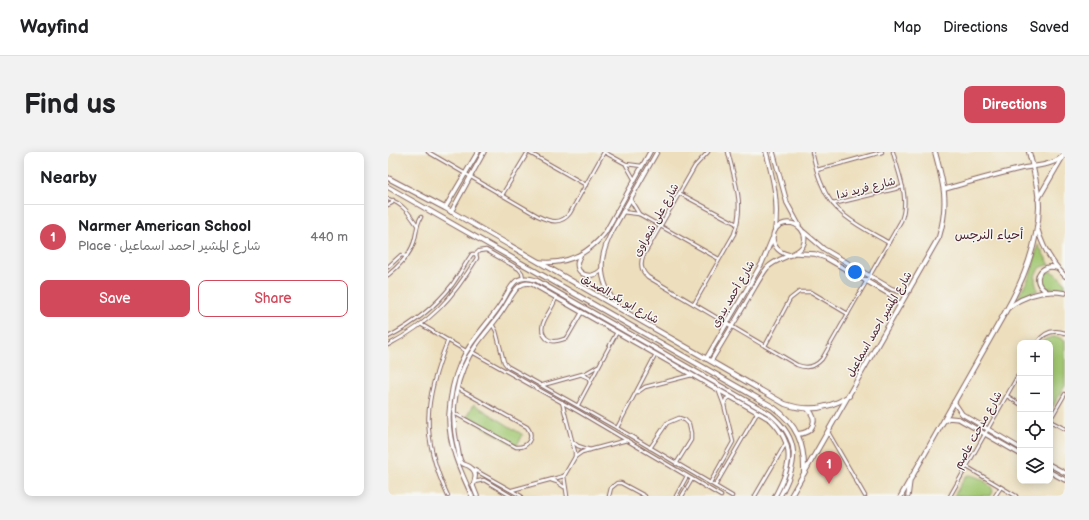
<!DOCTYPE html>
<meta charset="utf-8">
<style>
body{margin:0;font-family:"Balsamiq Sans","Playpen Sans Arabic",sans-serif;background:#f2f2f2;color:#202124}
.controls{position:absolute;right:12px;bottom:12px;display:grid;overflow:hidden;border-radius:8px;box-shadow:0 2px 10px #0003}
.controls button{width:36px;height:36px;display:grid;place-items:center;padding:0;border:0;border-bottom:1px solid #e0e0e0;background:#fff;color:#202124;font:20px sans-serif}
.you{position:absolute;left:467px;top:120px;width:14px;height:14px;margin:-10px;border:3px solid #fff;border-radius:50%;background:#1a73e8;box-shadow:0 0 0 6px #1a73e833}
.badge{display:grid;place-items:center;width:26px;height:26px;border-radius:50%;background:#d1495b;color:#fff;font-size:13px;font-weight:700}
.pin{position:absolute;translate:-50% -33px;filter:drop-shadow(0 1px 2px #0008)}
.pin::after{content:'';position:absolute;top:21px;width:14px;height:12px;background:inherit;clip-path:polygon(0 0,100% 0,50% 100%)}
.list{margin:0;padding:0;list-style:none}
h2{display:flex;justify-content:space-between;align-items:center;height:52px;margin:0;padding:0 16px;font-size:17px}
h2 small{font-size:13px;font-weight:400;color:#757577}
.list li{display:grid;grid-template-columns:26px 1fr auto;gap:12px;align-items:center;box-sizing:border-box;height:64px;padding:0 16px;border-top:1px solid #e0e0e0}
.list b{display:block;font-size:15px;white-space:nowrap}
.list p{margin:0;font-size:13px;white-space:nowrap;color:#757577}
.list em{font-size:13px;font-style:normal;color:#757577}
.actions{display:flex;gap:8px;padding:12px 16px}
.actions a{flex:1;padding:9px 0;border:1px solid #d1495b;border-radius:8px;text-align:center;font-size:14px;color:#d1495b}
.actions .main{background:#d1495b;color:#fff}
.icon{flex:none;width:22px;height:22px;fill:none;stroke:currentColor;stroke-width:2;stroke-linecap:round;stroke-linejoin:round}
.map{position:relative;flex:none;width:677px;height:344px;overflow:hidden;border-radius:8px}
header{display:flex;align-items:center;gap:24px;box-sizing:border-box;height:56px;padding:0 20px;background:#fff;border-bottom:1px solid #e0e0e0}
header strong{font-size:19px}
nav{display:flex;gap:22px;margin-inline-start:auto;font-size:14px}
.intro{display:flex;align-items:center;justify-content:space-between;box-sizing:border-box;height:96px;padding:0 24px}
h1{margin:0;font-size:28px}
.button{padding:10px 18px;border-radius:8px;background:#d1495b;color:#fff;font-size:14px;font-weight:700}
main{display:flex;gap:24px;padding:0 24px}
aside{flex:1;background:#fff;border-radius:8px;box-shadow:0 2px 10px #0003}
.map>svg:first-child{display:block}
.green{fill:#a2c872;stroke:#76744e}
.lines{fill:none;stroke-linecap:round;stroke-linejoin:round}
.minor-casing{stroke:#83625e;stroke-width:4.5}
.tertiary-casing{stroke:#83625e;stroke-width:5.5}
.secondary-casing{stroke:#83625e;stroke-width:6}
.minor{stroke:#fff;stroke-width:2.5}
.tertiary{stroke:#fff;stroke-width:3.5}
.secondary{stroke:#fff;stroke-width:4}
.labels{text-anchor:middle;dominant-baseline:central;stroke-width:3;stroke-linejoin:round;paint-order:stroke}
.street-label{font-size:11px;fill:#4a1f2b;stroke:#f6f6f2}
.quarter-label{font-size:13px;fill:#4a1f2b;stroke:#f6f6f2}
</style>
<header>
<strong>Wayfind</strong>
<nav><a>Map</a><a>Directions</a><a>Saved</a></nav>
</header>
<div class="intro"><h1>Find us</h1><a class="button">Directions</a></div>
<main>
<aside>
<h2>Nearby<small></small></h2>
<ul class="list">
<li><span class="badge">1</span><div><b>Narmer American School</b><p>Place · شارع المشير احمد اسماعيل</p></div><em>440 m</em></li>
</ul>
<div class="actions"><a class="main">Save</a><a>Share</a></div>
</aside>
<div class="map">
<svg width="677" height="344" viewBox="0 0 677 344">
<rect width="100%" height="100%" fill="#f6f6f2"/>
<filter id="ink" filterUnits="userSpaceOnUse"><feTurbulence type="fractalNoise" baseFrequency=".025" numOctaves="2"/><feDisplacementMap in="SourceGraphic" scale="8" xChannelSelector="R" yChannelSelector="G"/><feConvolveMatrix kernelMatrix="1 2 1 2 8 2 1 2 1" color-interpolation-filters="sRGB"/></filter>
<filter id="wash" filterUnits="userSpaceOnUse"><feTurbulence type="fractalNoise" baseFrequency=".012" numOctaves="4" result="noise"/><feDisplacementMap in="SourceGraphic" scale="16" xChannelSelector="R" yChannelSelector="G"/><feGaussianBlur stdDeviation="0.9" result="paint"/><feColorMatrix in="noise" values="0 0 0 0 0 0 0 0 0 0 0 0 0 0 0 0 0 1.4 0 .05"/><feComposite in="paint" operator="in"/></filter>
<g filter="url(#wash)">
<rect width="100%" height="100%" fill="#eddfbd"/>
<g class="green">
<path d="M650 93 662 113C647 114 644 126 650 138L629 147 642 124Z"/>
<path d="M658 119C667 119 671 125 677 131V137L660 136 654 133C651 127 652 122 658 119Z"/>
<path d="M665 185H670L677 189V234L662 259V191H653L658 187Z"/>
<path d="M86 252 135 283 128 294 79 265Z"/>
<path d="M580 323C588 323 603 331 605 339L603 344H566L577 325Z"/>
</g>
</g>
<g filter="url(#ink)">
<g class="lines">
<g class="minor-casing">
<g id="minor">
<path d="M40 0 150 64C162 70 173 73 182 61L216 0 238 12 254 14"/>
<path d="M140 0 198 33"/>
<path d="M320 0 307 14 255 104C252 112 253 119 260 125L409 213C419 217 427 215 434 207L513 69C522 46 511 23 505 0"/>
<path d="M424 0C427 11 429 23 434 33 445 63 475 76 501 91"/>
<path d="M238 13 246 27"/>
<path d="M429 18 494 0"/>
<path d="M291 41 349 72"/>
<path d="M114 43 140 0"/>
<path d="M0 47C14 51 21 61 29 73"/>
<path d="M242 47 251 62"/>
<path d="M445 52 515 35"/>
<path d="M0 53 4 51 5 48"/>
<path d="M234 60 251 62 331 107"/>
<path d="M0 115 13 103 19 104"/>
<path d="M0 123C11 114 22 103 26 90 29 81 28 73 33 65"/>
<path d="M168 145C166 158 146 173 158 186 164 192 173 188 179 186L194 160"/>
<path d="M306 152 346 82C357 52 347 30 340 0"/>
<path d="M104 172 108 179 116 210 119 214 229 276 344 344"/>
<path d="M34 173 78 199"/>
<path d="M0 185C25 172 47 155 64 133 71 123 77 112 84 102H88L91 99 98 98 131 117 134 121 135 126"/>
<path d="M60 188C36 247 32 285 60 344"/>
<path d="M649 191C656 180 665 177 677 181"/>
<path d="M0 193C43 170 64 147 89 106L88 102"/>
<path d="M377 194 402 147 411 140H423L460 162"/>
<path d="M84 200 191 260 333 344"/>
<path d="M194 223 201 226 202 231"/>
<path d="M155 233 198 221 210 214"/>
<path d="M250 240 257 235 304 223"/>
<path d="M619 244 632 252"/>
<path d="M174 250 187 300V305L176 324 179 344"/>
<path d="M190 253 229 180"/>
<path d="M336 253 338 247 343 245"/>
<path d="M66 261 128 295C140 296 147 285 139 275L69 236"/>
<path d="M662 268 677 242"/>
<path d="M662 269 677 277"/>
<path d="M229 276 268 202"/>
<path d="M440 280 477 344"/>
<path d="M185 290 190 294 202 298"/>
<path d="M262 296 279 271 291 266 297 268 301 272 303 281V288L288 312"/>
<path d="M187 305 194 300 239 288"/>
<path d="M579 315 628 344"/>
<path d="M85 317 133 344"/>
<path d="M163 328 169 330 176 335"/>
<path d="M86 330 96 328 123 344"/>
<path d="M322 331 345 290 336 253 330 237"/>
<path d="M327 334 368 263 369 260"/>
<path d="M124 338 176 324"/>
<path d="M221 344 223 336 229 331H233L257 344"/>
<path d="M288 344 299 324"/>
<path d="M294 344 304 327"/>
<path d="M367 344 398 291"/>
<path d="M562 344 632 220"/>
<path d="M607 344 613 335"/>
</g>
</g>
<g class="tertiary-casing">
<g id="tertiary">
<path d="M378 0C385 26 391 50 387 78"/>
<path d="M385 0 399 51 411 73"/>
<path d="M557 37C581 30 606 23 631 17 647 13 665 15 677 2"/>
<path d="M57 56 90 0"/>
<path d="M63 60 96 0"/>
<path d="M649 75C654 94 663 110 677 124"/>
<path d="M416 80 436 97 504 137 514 140 521 139"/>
<path d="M408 101 427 102 438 106 501 142 506 146 512 154"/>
<path d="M192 104C182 120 202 131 214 117"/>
<path d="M151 110C178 113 200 102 217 81L262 0"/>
<path d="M658 139C642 130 652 110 669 116"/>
<path d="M231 156C199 117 218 89 239 53 249 35 259 18 269 0"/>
<path d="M620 156C637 143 656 137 677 141"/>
<path d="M318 207 374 111 384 87"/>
<path d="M323 209C335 189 348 168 360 147 366 137 372 125 379 116 390 104 412 104 416 91 419 81 411 71 400 71 379 72 380 101 403 103"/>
<path d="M566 250 574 262 632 296"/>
<path d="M556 269 561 266 571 267 632 302"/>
<path d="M662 313 677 321"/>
<path d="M662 320 677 328"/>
<path d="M84 344C72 318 60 293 61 263 62 245 65 228 72 212 81 190 98 174 111 155 117 147 121 135 128 129 134 125 142 126 148 128L382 262C413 287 410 312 392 344"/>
<path d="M89 344 85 334C87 327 90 320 82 315 80 313 76 313 74 311 71 308 71 301 70 297 61 261 67 222 89 192 98 179 110 167 118 153 125 142 131 126 146 133L383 268C408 294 403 315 387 344"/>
<path d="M520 344 522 329"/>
</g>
</g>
<g class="secondary-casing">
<g id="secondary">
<path d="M0 26 57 56 397 252C420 260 441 257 461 244"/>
<path d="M0 35 385 255C409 272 417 292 416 321"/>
<path d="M650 47 675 4"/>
<path d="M410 282C425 281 431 268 420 257"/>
<path d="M403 344 551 85C561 51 556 33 547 0"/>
<path d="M513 344 619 157C637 125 650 91 651 55 651 39 645 15 641 0"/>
</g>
</g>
<use href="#minor" class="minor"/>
<use href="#tertiary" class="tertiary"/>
<use href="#secondary" class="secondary"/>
</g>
</g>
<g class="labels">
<g class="street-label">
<text transform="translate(478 36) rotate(-14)">شارع فريد ندا</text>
<text transform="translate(268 68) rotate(-61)">شارع على شعراوى</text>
<text transform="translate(345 142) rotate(-60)">شارع أحمد بدوى</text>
<text transform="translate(232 147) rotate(30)">شارع ابو بكر الصديق</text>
<text transform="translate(491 172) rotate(-60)">شارع المشير احمد اسماعيل</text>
<text transform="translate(590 278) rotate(-61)">شارع مدحت عاصم</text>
</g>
<g class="quarter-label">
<text x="601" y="83">أحياء النرجس</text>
</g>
</g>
</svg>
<div class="controls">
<button>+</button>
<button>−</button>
<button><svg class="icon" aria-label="locate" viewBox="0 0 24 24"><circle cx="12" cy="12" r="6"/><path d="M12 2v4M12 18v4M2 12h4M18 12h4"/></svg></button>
<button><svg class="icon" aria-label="layers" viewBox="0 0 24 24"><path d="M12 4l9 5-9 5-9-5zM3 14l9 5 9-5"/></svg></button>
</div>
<div class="you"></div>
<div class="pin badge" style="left:441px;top:332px">1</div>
</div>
</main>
